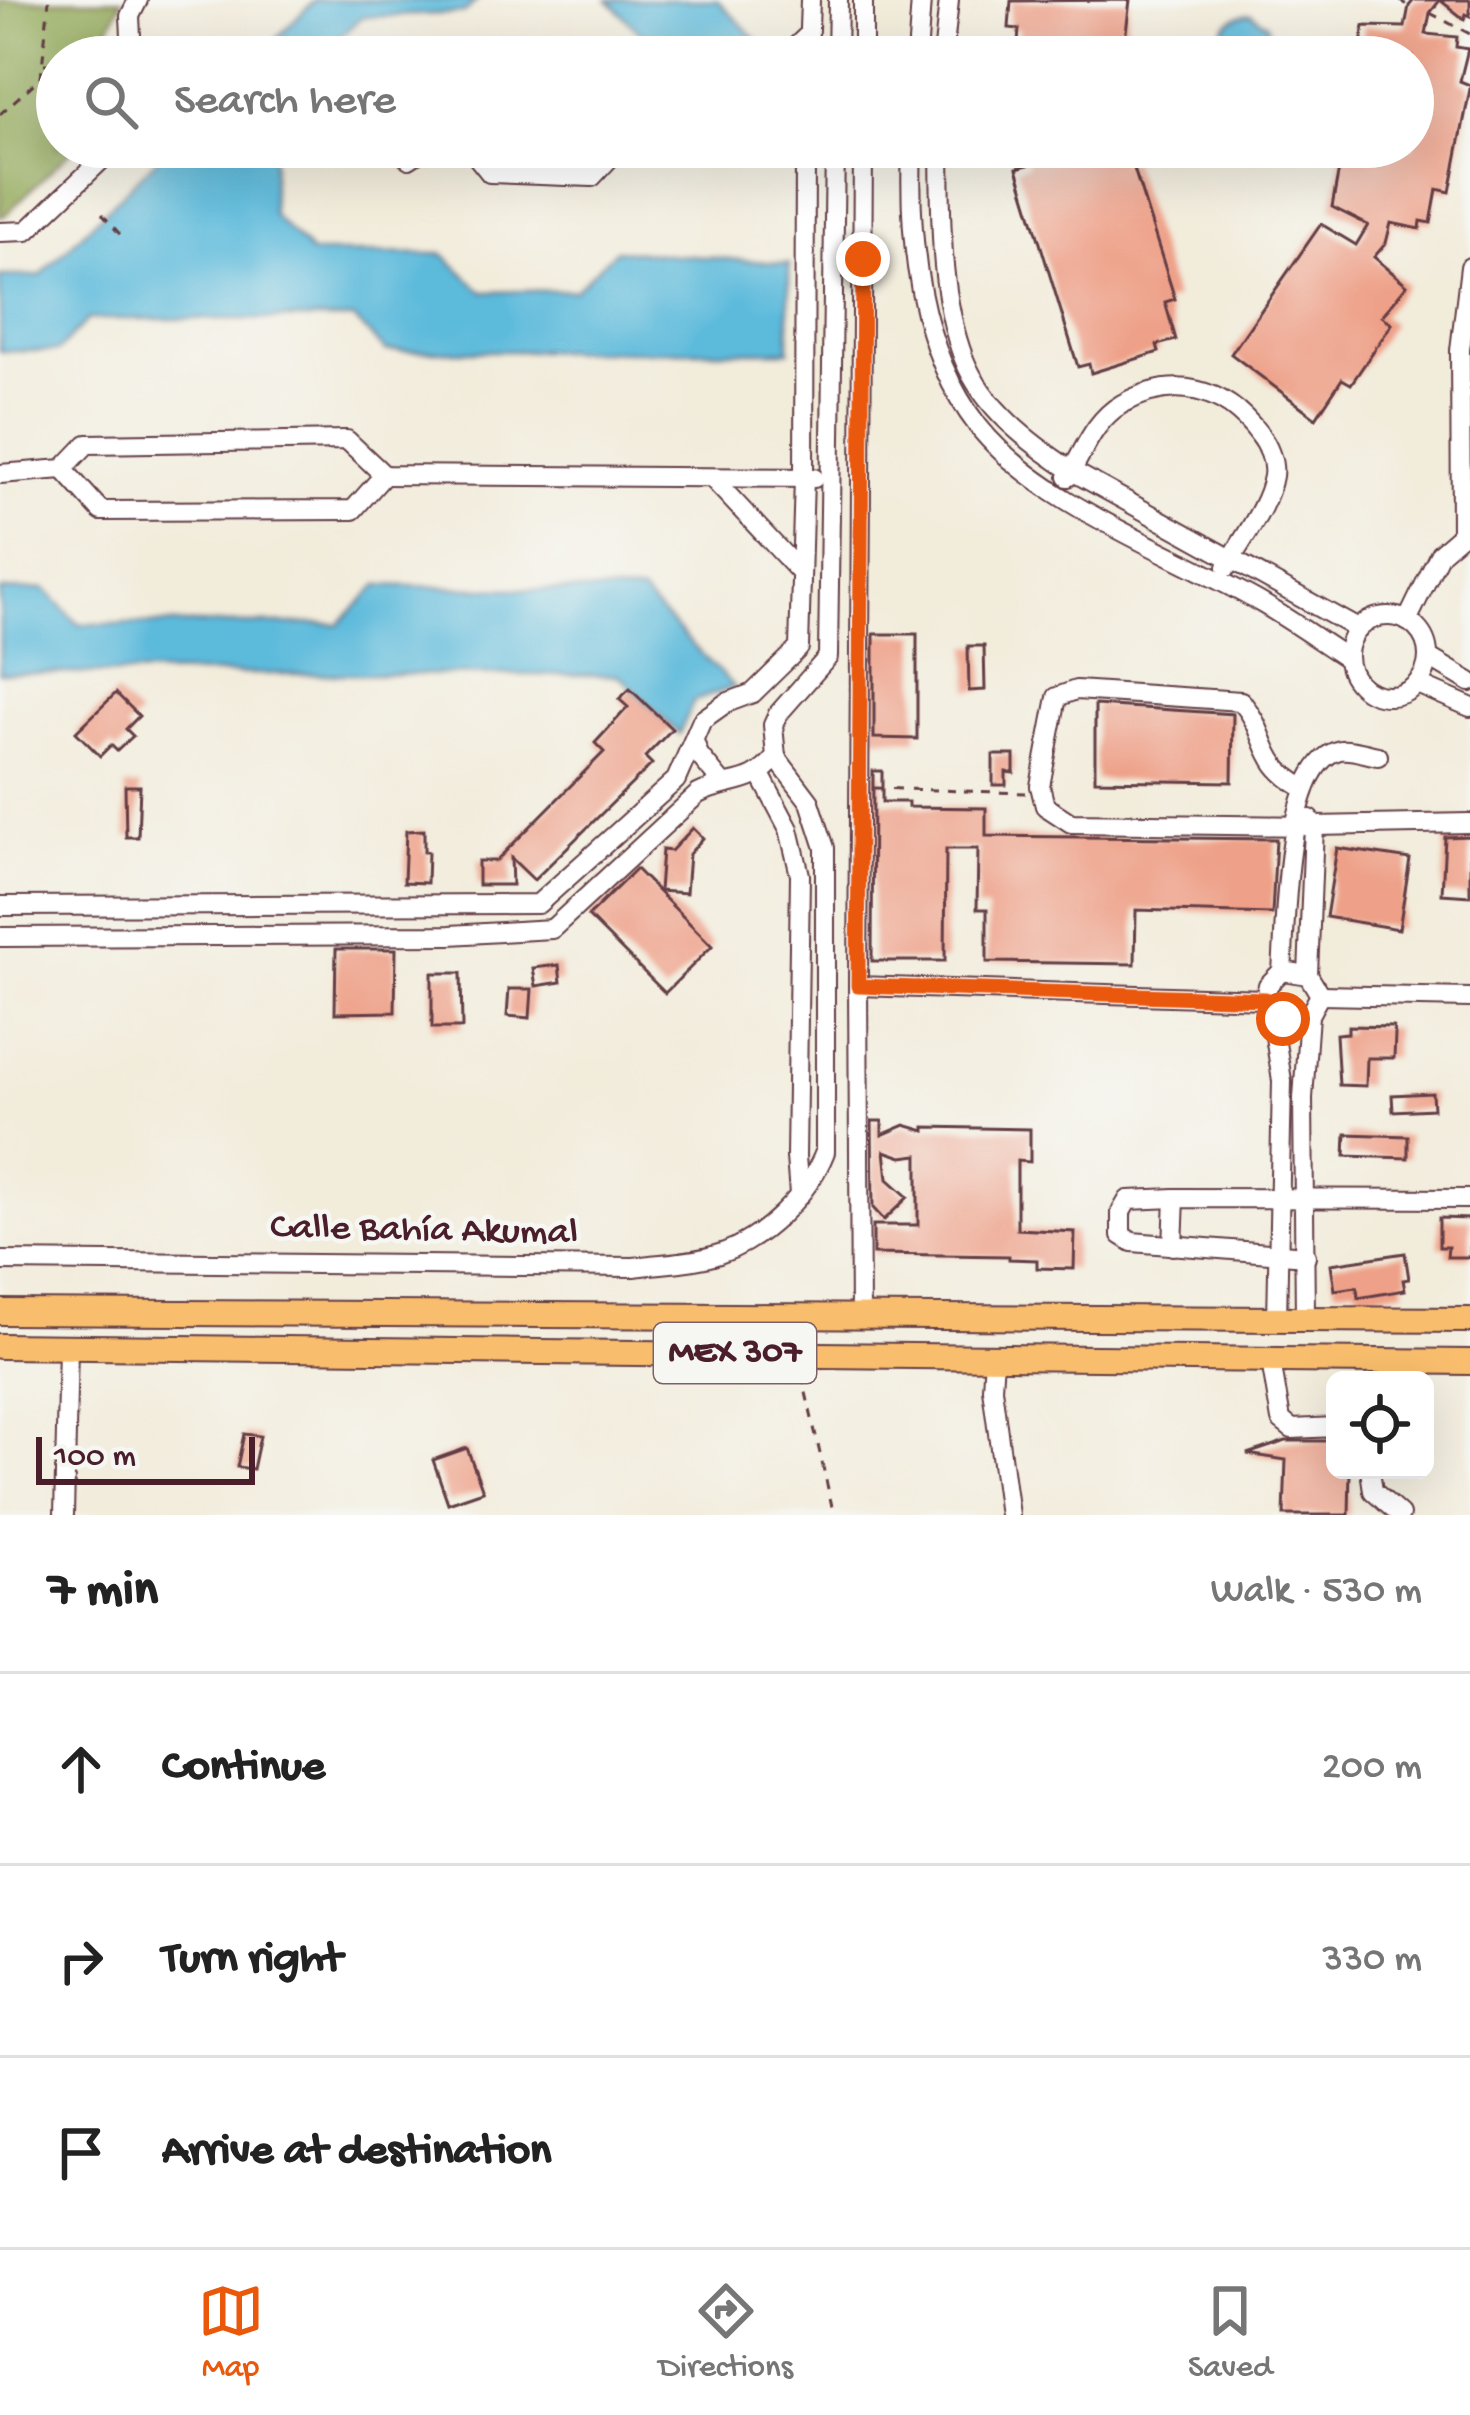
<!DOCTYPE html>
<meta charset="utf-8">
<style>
body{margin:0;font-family:"Gochi Hand",sans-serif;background:#f2f2f2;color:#222}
.controls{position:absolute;right:36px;bottom:36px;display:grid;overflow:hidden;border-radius:18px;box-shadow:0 12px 48px #0002}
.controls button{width:108px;height:108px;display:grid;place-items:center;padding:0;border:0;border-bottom:3px solid #e0e0e0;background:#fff;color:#222;font:60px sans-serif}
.scale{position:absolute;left:36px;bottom:30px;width:219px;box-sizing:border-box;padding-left:12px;border:6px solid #4a1f2b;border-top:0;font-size:33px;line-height:42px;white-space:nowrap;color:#4a1f2b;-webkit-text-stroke:9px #f6f6f2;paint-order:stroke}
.stop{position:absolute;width:36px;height:36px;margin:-27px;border:9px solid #ea580c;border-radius:50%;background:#fff}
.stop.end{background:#ea580c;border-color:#fff;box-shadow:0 3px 12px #0008}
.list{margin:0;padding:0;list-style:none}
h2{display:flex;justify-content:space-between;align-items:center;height:156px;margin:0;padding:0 48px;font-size:51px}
h2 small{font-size:39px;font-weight:400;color:#767676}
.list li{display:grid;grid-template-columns:78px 1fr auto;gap:36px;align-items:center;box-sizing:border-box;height:192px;padding:0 48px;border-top:3px solid #e0e0e0}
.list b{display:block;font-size:45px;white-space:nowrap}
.list em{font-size:39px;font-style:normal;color:#767676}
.icon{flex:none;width:66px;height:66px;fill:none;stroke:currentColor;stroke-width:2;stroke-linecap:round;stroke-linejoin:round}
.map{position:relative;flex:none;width:1470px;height:1515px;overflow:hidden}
.search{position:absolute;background:#fff;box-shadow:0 12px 48px #0002;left:36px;right:36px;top:36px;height:132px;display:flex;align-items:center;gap:30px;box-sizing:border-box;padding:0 42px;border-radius:66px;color:#767676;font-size:45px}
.sheet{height:732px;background:#fff}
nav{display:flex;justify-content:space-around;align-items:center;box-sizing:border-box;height:168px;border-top:3px solid #e0e0e0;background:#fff;font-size:33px;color:#767676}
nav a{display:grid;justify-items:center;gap:6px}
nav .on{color:#ea580c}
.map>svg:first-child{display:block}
.forest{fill:#96ac5e;stroke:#706644;stroke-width:3}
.water{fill:#5cbadb;stroke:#536c83;stroke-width:3}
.building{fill:#eea088}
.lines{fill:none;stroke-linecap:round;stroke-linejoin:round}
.minor-casing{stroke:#633e45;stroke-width:22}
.highway-casing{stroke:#633e45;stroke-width:28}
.path{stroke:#633e45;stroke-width:3;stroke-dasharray:9 9;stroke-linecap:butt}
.minor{stroke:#fff;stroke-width:18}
.highway{stroke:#f9be6d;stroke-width:24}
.route{stroke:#ea580c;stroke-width:15}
.labels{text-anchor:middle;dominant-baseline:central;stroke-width:9;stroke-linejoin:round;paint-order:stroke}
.shield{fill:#f6f6f2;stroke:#7e6067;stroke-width:3}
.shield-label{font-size:36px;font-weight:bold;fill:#4a1f2b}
.street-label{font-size:39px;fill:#4a1f2b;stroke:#f6f6f2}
</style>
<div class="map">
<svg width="1470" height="1515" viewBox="0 0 1470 1515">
<rect width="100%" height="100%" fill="#f6f6f2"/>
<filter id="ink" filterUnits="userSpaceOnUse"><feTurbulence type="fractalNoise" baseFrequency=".00833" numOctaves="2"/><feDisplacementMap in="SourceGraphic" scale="24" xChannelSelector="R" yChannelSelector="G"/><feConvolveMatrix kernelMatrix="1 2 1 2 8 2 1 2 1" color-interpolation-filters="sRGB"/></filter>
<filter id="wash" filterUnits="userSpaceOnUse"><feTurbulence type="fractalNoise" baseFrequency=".004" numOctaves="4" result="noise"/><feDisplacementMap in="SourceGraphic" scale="48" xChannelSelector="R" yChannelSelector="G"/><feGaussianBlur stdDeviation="2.7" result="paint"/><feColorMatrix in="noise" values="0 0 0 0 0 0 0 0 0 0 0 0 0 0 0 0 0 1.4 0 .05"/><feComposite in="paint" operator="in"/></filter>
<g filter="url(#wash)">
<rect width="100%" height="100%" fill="#f2ecdb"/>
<path class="forest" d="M0 0H122L107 32 120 57H57V147H75L4 216H0Z"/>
<g class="water">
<path d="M315 0H477L464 13 361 17 319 57H258Z"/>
<path d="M608 0H717L768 51 761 57H665Z"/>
<path d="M1251 14 1267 24 1274 44 1272 57H1221C1216 34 1226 16 1251 14Z"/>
<path d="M169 147H273L272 214 311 253 443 254 483 292 575 290 616 250 789 264V351H386L354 319H88L58 351H0V276H40Z"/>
<path d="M378 585 641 593 734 687 694 701 679 734 619 675 0 673V591L45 589 78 624H339Z"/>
</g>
<g id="blocks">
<g class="building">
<path d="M1130 0 1123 57H1017L1019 29 1009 28 1011 1Z"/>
<path d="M1414 0H1470V16L1466 14 1464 19 1440 0 1430 13 1426 34 1457 37 1456 47 1468 49 1460 81 1470 85V89L1450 192 1437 189 1431 223 1421 221 1420 229 1391 223 1386 243 1374 257 1407 285 1382 316 1392 324 1351 384 1342 379 1316 418 1231 354 1321 224 1356 245 1368 225 1332 207 1343 147H1413V57H1359L1364 26 1405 27 1409 6Z"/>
<path d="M1044 147H1117L1121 162 1131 159 1175 299 1165 302 1176 340 1157 345 1159 352 1091 373 1089 364 1078 367 1017 168 1028 165 1025 156Z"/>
<path d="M874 634H917V739L874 738Z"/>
<path d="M968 646H984L985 690 969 691Z"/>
<path d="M630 689 672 729 645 757 652 764 534 880 511 858 512 885H478V861H496L604 752 595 743 628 707 619 699Z"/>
<path d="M116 693 139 716 126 729 133 736 117 751 111 745 100 756 76 732Z"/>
<path d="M1095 705 1233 714 1232 782 1095 780Z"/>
<path d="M993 755H1014V773L1006 772V785H993Z"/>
<path d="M873 771H882V802H908V807L986 808V836L1276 839 1272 914 1136 910 1135 964 987 962V909H977L978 849H946L945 961H872Z"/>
<path d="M125 786H140L138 837H126Z"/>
<path d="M693 828 703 838 689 854 686 893 659 891 662 850 671 851Z"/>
<path d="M424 830V852H428L427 883 404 882 406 831Z"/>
<path d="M1470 836V896L1442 894 1445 837Z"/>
<path d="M1337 848 1410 859 1399 929 1326 917Z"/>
<path d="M636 869 712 946 665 993 588 916Z"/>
<path d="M336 949H396L395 1012 335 1013Z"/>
<path d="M559 965 561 982 536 986 533 968Z"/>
<path d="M432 973H461L462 1028H432Z"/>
<path d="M509 989H532L530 1018 507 1016Z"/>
<path d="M1348 1026 1393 1027 1395 1034 1394 1058H1367L1366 1086 1339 1085 1336 1034 1348 1033Z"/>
<path d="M1432 1093 1433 1109 1393 1111 1392 1095Z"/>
<path d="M872 1121H882V1135L905 1125 925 1131V1127L1030 1129V1162L1017 1161V1229L1075 1232 1074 1269 1037 1268V1260L1009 1259V1256L873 1254V1225H918V1155L902 1157 885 1151 888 1179 908 1197 884 1220 873 1208Z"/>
<path d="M1346 1134 1408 1136V1158L1345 1156Z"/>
<path d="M1439 1218 1470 1219V1257H1447L1448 1247H1439Z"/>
<path d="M1405 1253 1409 1279 1403 1280 1405 1290 1358 1298 1357 1287 1335 1290 1331 1264Z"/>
<path d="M244 1434 260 1436 253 1469 237 1467Z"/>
<path d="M1286 1441H1335V1470H1350L1349 1515H1284L1286 1460 1247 1454Z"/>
<path d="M467 1448 483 1491 448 1503 433 1460Z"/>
</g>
</g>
</g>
<g filter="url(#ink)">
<use href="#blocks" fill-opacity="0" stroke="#633e45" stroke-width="3"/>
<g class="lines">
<g class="minor-casing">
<g id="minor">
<path d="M132 57 130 16 138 0"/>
<path d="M785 57 808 35"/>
<path d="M808 57 810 0"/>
<path d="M837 57 838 0"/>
<path d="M863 57V0"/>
<path d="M917 57 921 0"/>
<path d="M943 57 949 0"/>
<path d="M394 147 409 159 427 147"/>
<path d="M469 147 490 173 592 177 620 147"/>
<path d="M912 147C908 240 919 350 978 426 1040 505 1177 554 1263 604 1292 621 1320 641 1348 659"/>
<path d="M940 147C941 215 939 294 964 359 983 408 1031 444 1072 471L1358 629"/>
<path d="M0 232 27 231 115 147"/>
<path d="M63 469 101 511 353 510 384 475"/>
<path d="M0 474 63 469 87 444 347 440 384 475 814 478"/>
<path d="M1068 477C1084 451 1094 420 1122 404 1174 375 1224 387 1259 434 1268 445 1275 462 1273 476 1268 507 1241 540 1227 567"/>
<path d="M712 478 801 573"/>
<path d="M1461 531 1460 350 1470 267"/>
<circle cx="1388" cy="656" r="40"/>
<path d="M1407 621 1440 553 1469 528"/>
<path d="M1428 657 1470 682"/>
<path d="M1417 684 1470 707"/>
<path d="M694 741 699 755 722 783"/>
<path d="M761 776 789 829 800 875 796 1157 799 1194"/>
<path d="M1304 788C1257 762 1271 737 1241 701L1076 690 1057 697 1040 786 1045 806 1071 823 1314 826 1470 823"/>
<path d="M0 906 538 904 676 780 702 720 726 703 753 693 799 648 804 478 805 147"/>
<path d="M0 937 450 935 552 929 698 794C731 778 751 788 776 757L773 725 778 714 828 657 835 147"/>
<path d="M1282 971C1286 925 1284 762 1340 750 1351 748 1366 754 1378 756"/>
<path d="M1308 975 1314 826 1310 819"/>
<path d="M858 986 1265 999"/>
<path d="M1320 995 1470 998"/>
<path d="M1271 1011 1283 1019 1309 1015 1320 995 1308 975 1282 971 1268 985 1265 999 1271 1011 1282 1081 1277 1319"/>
<path d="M1173 1246 1175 1198"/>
<path d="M1306 1256 1132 1242 1121 1235V1212L1128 1200 1175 1198 1470 1199"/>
<path d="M0 1261 634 1267C661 1263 693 1263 719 1254 763 1240 808 1195 825 1152V848L810 802 776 757"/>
<path d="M860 1317 858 986 863 147"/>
<path d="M1305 1318 1303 1098 1309 1015"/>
<path d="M994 1358 992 1388 1009 1515"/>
<path d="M1271 1361 1281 1420 1292 1429 1335 1427"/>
<path d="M1370 1470 1373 1491 1400 1515"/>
<path d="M64 1515 68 1347"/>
</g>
</g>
<g class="highway-casing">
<g id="highway">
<path d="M0 1312 1470 1320"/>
<path d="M0 1346 1470 1362"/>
</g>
</g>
<g class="path">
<path d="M1398 0 1409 6"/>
<path d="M1430 13 1470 34"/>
<path d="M44 64H57"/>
<path d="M0 114 41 77 49 0"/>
<path d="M102 214 125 240"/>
<path d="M874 788 1026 793"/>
<path d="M802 1375 834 1515"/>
</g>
<use href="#minor" class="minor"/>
<use href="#highway" class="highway"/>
</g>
</g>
<g class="lines" filter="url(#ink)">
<path class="route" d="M863 259 858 986 1265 999 1271 1010 1283 1019"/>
</g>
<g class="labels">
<rect class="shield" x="654" y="1323" width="162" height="60" rx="9"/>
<g class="shield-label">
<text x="735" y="1353">MEX 307</text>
</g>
<g class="street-label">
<text transform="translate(424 1232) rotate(1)">Calle Bahía Akumal</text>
</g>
</g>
</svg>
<div class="controls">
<button><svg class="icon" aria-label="locate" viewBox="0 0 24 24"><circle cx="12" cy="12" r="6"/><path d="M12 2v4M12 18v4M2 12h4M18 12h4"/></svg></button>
</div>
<div class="scale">100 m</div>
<div class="stop" style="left:1283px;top:1019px"></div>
<div class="stop end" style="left:863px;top:259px"></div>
<div class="search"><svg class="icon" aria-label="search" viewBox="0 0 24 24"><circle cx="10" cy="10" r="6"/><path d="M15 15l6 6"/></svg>Search here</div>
</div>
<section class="sheet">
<h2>7 min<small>Walk · 530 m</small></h2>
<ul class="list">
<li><svg class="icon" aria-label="ahead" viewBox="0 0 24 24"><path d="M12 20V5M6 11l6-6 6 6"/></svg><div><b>Continue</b></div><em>200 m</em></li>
<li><svg class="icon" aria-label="right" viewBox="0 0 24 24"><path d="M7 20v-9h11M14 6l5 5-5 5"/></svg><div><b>Turn right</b></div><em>330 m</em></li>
<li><svg class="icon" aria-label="arrive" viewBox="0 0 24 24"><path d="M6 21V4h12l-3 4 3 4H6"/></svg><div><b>Arrive at destination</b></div></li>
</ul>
</section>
<nav>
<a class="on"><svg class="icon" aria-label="map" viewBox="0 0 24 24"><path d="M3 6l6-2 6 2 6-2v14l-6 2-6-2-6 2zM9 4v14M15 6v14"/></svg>Map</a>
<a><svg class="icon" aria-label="directions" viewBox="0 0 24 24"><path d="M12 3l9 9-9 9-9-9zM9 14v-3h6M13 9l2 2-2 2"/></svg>Directions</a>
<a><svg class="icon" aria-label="saved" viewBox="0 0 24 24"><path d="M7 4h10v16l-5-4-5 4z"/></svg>Saved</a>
</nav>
